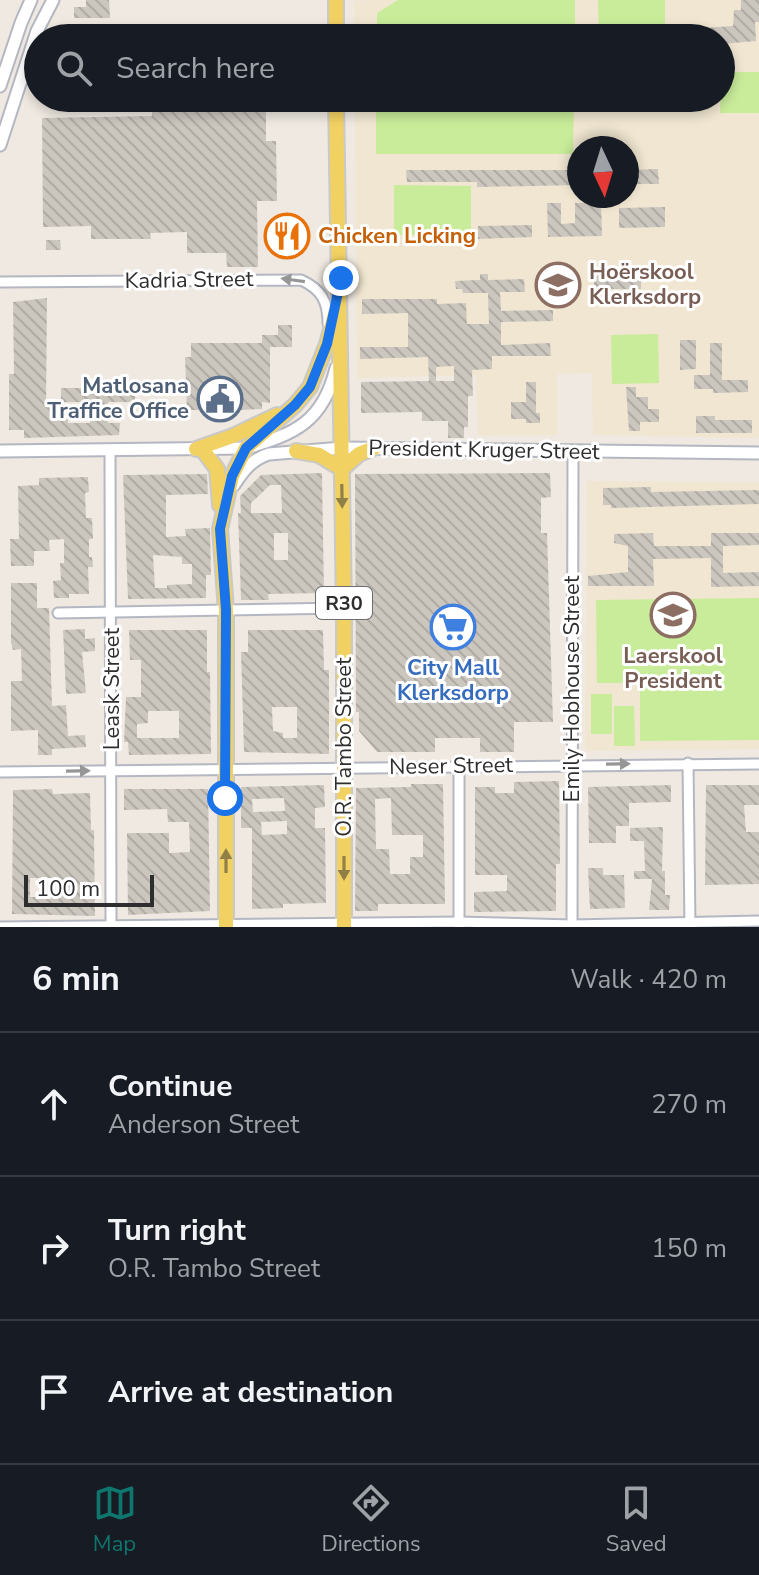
<!DOCTYPE html>
<meta charset="utf-8">
<style>
body{margin:0;font-family:"Nunito Sans",sans-serif;background:#20242c;color:#f1f3f6}
.compass{position:absolute;left:567px;top:136px;width:72px;height:72px;border-radius:50%;background:#171b24;box-shadow:0 4px 12px #0003;rotate:176deg}
.scale{position:absolute;left:24px;bottom:20px;width:130px;box-sizing:border-box;padding-left:8px;border:4px solid #2e2e2e;border-top:0;font-size:22px;line-height:28px;white-space:nowrap;color:#2e2e2e;-webkit-text-stroke:6px #fff;paint-order:stroke}
.stop{position:absolute;width:24px;height:24px;margin:-18px;border:6px solid #1a73e8;border-radius:50%;background:#fff}
.stop.end{background:#1a73e8;border-color:#fff;box-shadow:0 2px 8px #0008}
.list{margin:0;padding:0;list-style:none}
h2{display:flex;justify-content:space-between;align-items:center;height:104px;margin:0;padding:0 32px;font-size:34px}
h2 small{font-size:26px;font-weight:400;color:#9ea1a6}
.list li{display:grid;grid-template-columns:52px 1fr auto;gap:24px;align-items:center;box-sizing:border-box;height:144px;padding:0 32px;border-top:2px solid #363941}
.list b{display:block;font-size:30px;white-space:nowrap}
.list p{margin:0;font-size:26px;white-space:nowrap;color:#9ea1a6}
.list em{font-size:26px;font-style:normal;color:#9ea1a6}
.icon{flex:none;width:44px;height:44px;fill:none;stroke:currentColor;stroke-width:2;stroke-linecap:round;stroke-linejoin:round}
.map{position:relative;flex:none;width:759px;height:927px;overflow:hidden}
.search{position:absolute;background:#171b24;box-shadow:0 4px 12px #0003;left:24px;right:24px;top:24px;height:88px;display:flex;align-items:center;gap:20px;box-sizing:border-box;padding:0 28px;border-radius:44px;color:#9ea1a6;font-size:30px}
.sheet{height:536px;background:#171b24}
nav{display:flex;justify-content:space-around;align-items:center;box-sizing:border-box;height:112px;border-top:2px solid #363941;background:#171b24;font-size:22px;color:#9ea1a6}
nav a{display:grid;justify-items:center;gap:4px}
nav .on{color:#0f766e}
.map>svg:first-child{display:block}
.education{fill:#f0e6d1;fill-rule:evenodd}
.pitch{fill:#c9ec9a}
.building{fill:url(#building-back-hatch);fill-rule:evenodd}
.lines{fill:none;stroke-linecap:round;stroke-linejoin:round}
.minor-casing{stroke:#b4b7c1;stroke-width:13}
.tertiary-casing{stroke:#b4b7c1;stroke-width:15}
.primary-casing{stroke:#c9c9c9;stroke-width:18}
.minor{stroke:#fff;stroke-width:9}
.tertiary{stroke:#fff;stroke-width:11}
.primary{stroke:#f2d163;stroke-width:14}
.oneway{fill:#969696}
.oneway2{fill:#908048}
.route{stroke:#1a73e8;stroke-width:10}
.labels{text-anchor:middle;dominant-baseline:central;stroke-width:6;stroke-linejoin:round;paint-order:stroke}
.shield{fill:#fff;stroke:#6d6d6d;stroke-width:2}
.shield-label{font-size:20px;font-weight:bold;fill:#2e2e2e}
.food-label{font-size:22px;font-weight:bold;fill:#c56008;stroke:#fff;text-anchor:start}
.education-label{font-size:22px;font-weight:bold;fill:#785e54;stroke:#fff;text-anchor:start}
.street-label{font-size:22px;fill:#2e2e2e;stroke:#fff}
.service-label{font-size:22px;font-weight:bold;fill:#4e5e75;stroke:#fff;text-anchor:end}
.shop-label{font-size:22px;font-weight:bold;fill:#366cbe;stroke:#fff}
</style>
<div class="map">
<svg width="759" height="927" viewBox="0 0 759 927">
<defs>
<pattern id="building-back-hatch" width="6" height="6" patternUnits="userSpaceOnUse" patternTransform="scale(2)"><rect width="6" height="6" fill="#cbc7bf"/><path d="M-1 5l2 2M0 0l6 6M5-1l2 2" fill="none" stroke="#afaba4"/></pattern>
</defs>
<rect width="100%" height="100%" fill="#efe9e1"/>
<g class="education">
<path d="M380 0H759V438L593 435 592 373 557 374 558 435 478 436 476 375 357 378 355 98H721V38H354V1ZM579 148H627V196H579Z"/>
<path d="M587 481 759 482V749L585 751Z"/>
</g>
<g class="pitch">
<path d="M398 0H575V38H377V13Z"/>
<path d="M598 0H665V38H599Z"/>
<path d="M721 72H759V113H720Z"/>
<path d="M376 98H574L573 154H376Z"/>
<path d="M599 98H666V104L599 102Z"/>
<path d="M394 185 471 186V235H394Z"/>
<path d="M658 334 659 383 612 384 611 335Z"/>
<path d="M759 598V740L640 741V683H597L596 600Z"/>
<rect x="591" y="694" width="21" height="40"/>
<path d="M614 706H634L635 746H614Z"/>
</g>
<g class="building">
<path d="M86 0H109L110 18H74V7H86Z"/>
<path d="M741 0H759V22H755L756 41 721 44V38H705L704 28 733 26 734 10H741Z"/>
<path d="M152 98H266V141H276L277 201H257L258 267H227L226 253H187V232L150 233 151 239H91V226L43 227 42 118 152 116Z"/>
<path d="M658 169 659 184H627V170Z"/>
<path d="M406 170H579V185L477 187V182H407Z"/>
<path d="M601 202 602 236 548 237 547 203H561V224L575 223V203Z"/>
<path d="M665 207V227L619 228V208Z"/>
<path d="M532 225V237L478 239V226Z"/>
<path d="M46 240H60L61 250H46Z"/>
<rect x="594" y="269" width="47" height="20"/>
<path d="M480 274H488V280L524 279 525 292H500L501 311 553 310V321L501 322V345L550 343 551 356H492V369L472 370 473 396H468V427H464V438H448V421H422V412L361 413V382L429 381 428 357 360 359V347H408V313L362 314V299H437V304L466 303 467 324H489L488 293H463L462 289H456L455 281 480 280ZM454 366V381H436V367Z"/>
<path d="M47 298 46 406H68V423H90V402H61V388H135V402H108V423H120L119 435 24 438V430H9V374H14L13 302Z"/>
<path d="M278 325H292V347H270V403L262 402V409L239 410V394H209V410H187L185 357H191V343H262V335H278Z"/>
<path d="M680 340H696V369L680 370Z"/>
<path d="M710 343H722V380H748V392L713 393V389H694V375H710Z"/>
<path d="M526 382H536V413H540V423H526V419H511V402H526Z"/>
<path d="M626 387H636V397H648V409H659V422H640V431H629Z"/>
<path d="M696 416H715V420H752V433H696Z"/>
<path d="M322 473 324 593 268 594 269 600H241L238 513H241L240 496 261 475ZM270 485H281L282 513H251V503ZM274 533H288V560H274Z"/>
<path d="M550 473 551 497 541 498V533H547L553 722H514V752H480V738H435V752H377L359 731V712H356L355 474Z"/>
<path d="M207 474 208 494 166 495V537L186 536 185 529 210 528 211 575H206V598L128 599 123 475ZM153 555 182 557V564H192V584L167 585V588H155Z"/>
<path d="M88 477 89 492 85 493 86 518H92L93 539H89V557H92L93 567H88L89 594H69V598H54L53 581 61 580 60 563H64V539L49 540 50 551H34V566H11L10 539H19L18 486 39 485V478Z"/>
<path d="M651 487V492L759 490V504L611 508V505H603V488Z"/>
<path d="M653 533 654 546H711V533H759V545L723 546V573L759 572V586L711 587V558L653 559 654 586H588V576L628 572V546L614 543V534Z"/>
<path d="M11 583H37V608H49L52 706 66 705 68 736 85 735 86 747 52 749V755H38V730L11 731V681H22L21 649 13 650 11 642Z"/>
<path d="M85 629V639L95 638V651L82 652 86 693 66 694 63 630Z"/>
<path d="M129 630H207V672H210L211 754 129 755 128 742H124L126 697H141V660H130ZM148 711H179V738H137V724L148 723Z"/>
<path d="M248 630H323L324 670H329V754L244 752 241 652H248ZM272 707H297V738H283V733L273 731Z"/>
<path d="M559 781 560 864H556V911L474 912V892L507 891V875H475V787H495V793H514V782Z"/>
<path d="M411 784H443L445 904H378V911H355L356 788 411 787ZM391 798 392 835H423V857H410V874H390L389 849H376L375 799Z"/>
<path d="M324 785 325 807 315 808V828H325L326 903 283 904V908L252 909V828H241V787ZM284 798 285 811 253 812 252 799ZM287 821V834L262 835 261 822Z"/>
<path d="M671 785V802L629 803V826H616V843H589L588 787Z"/>
<path d="M706 785H759V805H744L746 832H759V884L705 885Z"/>
<path d="M52 789 53 794 90 793 91 830H94L95 916 12 914 13 790ZM30 878H58V897H30Z"/>
<path d="M124 789H208L210 911 128 915 127 833H169V853L190 852 189 822H168L167 809 124 810Z"/>
<path d="M663 827 662 871H665V895H670L669 910H649L652 879H634V871H645L644 841H630V828Z"/>
<path d="M588 868H603V875H624L625 908 590 909Z"/>
</g>
<g class="lines">
<g class="minor-casing">
<g id="minor">
<path d="M0 282 301 280C321 289 328 301 328 323"/>
<path d="M110 450 111 927"/>
<path d="M58 613 344 608"/>
<path d="M688 763 690 927"/>
<path d="M0 772 759 764"/>
<path d="M0 927 459 922 572 925 759 921"/>
<path d="M459 927V766"/>
<path d="M572 927 573 451"/>
</g>
</g>
<g class="tertiary-casing">
<g id="tertiary">
<path d="M0 86 21 23 31 0"/>
<path d="M0 145 37 31 53 0"/>
<path d="M0 451 246 448C295 434 323 422 336 368"/>
<path d="M234 485C243 471 252 459 269 454L342 448 759 453"/>
</g>
</g>
<g class="primary-casing">
<g id="primary">
<path d="M336 38V0"/>
<path d="M336 98 344 608V927"/>
<path d="M196 449 233 436 277 415"/>
<path d="M202 449 217 469 220 505"/>
<path d="M296 451 319 455 342 469 359 454 374 448"/>
<path d="M226 927V610L220 529 232 476 246 448 295 405 310 387 327 344 335 314"/>
</g>
</g>
<use href="#minor" class="minor"/>
<use href="#tertiary" class="tertiary"/>
<use href="#primary" class="primary"/>
</g>
<defs><path id="oneway-solid" d="M-6-.8H1V-3.2L6.5 0L1 3.2V.8H-6Z" transform="scale(2)"/></defs>
<g class="oneway">
<use href="#oneway-solid" transform="translate(293 280) rotate(-172)"/>
<use href="#oneway-solid" transform="translate(618 764) rotate(-1)"/>
<use href="#oneway-solid" transform="translate(78 771) rotate(-1)"/>
</g>
<g class="oneway2">
<use href="#oneway-solid" transform="translate(342 496) rotate(89)"/>
<use href="#oneway-solid" transform="translate(226 861) rotate(-90)"/>
<use href="#oneway-solid" transform="translate(344 868) rotate(90)"/>
</g>
<g class="lines">
<path class="route" d="M225 798 226 610 220 529 232 476 246 448 295 405 310 387 327 344 341 278"/>
</g>
<defs>
<g id="restaurant-ring" transform="scale(2.3)"><circle r="9.5" fill="#fff" stroke="#e8710a" stroke-width="1.5"/><path d="M-5-6h1v4h1v-4h1v4h1v-4h1v5L-1.5 .5V6h-2V.5L-5-1ZM5-6V6H3V1.5H1.5Q1.5-4 5-6Z" fill="#e8710a"/></g>
<g id="school-ring" transform="scale(2.3)"><circle r="9.5" fill="#fff" stroke="#8d6e63" stroke-width="1.5"/><path d="M0-5L7-2L0 1L-7-2ZM-4 1L0 2.5L4 1V4Q0 6-4 4Z" fill="#8d6e63"/></g>
<g id="civic-ring" transform="scale(2.3)"><circle r="9.5" fill="#fff" stroke="#5c6f8a" stroke-width="1.5"/><path d="M-.6-6.5H3V-4.5H.6V-3L4-1V1h2V6H-6V1h2V-1L-.6-3ZM-1.2 2.5V6h2.4V2.5Z" fill="#5c6f8a"/></g>
<g id="supermarket-ring" transform="scale(2.3)"><circle r="9.5" fill="#fff" stroke="#3f7fe0" stroke-width="1.5"/><path d="M-6-5.5h2.5l.6 2H6L4.5 2H-2.5L-4.4-4H-6ZM-1.5 3.2a1.3 1.3 0 1 0 .1 0ZM3 3.2a1.3 1.3 0 1 0 .1 0Z" fill="#3f7fe0"/></g>
</defs>
<g fill-rule="evenodd">
<use href="#restaurant-ring" x="287" y="236"/>
<use href="#school-ring" x="558" y="285"/>
<use href="#civic-ring" x="220" y="399"/>
<use href="#school-ring" x="673" y="615"/>
<use href="#supermarket-ring" x="453" y="627"/>
</g>
<g class="labels">
<rect class="shield" x="316" y="587" width="56" height="32" rx="6"/>
<g class="shield-label">
<text x="344" y="603">R30</text>
</g>
<g class="food-label">
<text x="318" y="236">Chicken Licking</text>
</g>
<g class="education-label">
<text x="589" y="272">Hoërskool<tspan x="589" dy="25">Klerksdorp</tspan></text>
<text x="673" y="656" text-anchor="middle">Laerskool<tspan x="673" dy="25">President</tspan></text>
</g>
<g class="street-label">
<text transform="translate(189 280) rotate(-1)">Kadria Street</text>
<text transform="translate(484 450) rotate(1)">President Kruger Street</text>
<text transform="translate(112 689) rotate(-90)">Leask Street</text>
<text transform="translate(572 689) rotate(-90)">Emily Hobhouse Street</text>
<text transform="translate(344 747) rotate(-90)">O.R. Tambo Street</text>
<text transform="translate(451 766) rotate(-1)">Neser Street</text>
</g>
<g class="service-label">
<text x="189" y="386">Matlosana<tspan x="189" dy="25">Traffice Office</tspan></text>
</g>
<g class="shop-label">
<text x="453" y="668">City Mall<tspan x="453" dy="25">Klerksdorp</tspan></text>
</g>
</g>
</svg>
<svg class="compass" viewBox="-18 -18 36 36"><path d="M0-13l5 13h-10z" fill="#e53935"/><path d="M0 13l5-13h-10z" fill="#9ea1a6"/></svg>
<div class="scale">100 m</div>
<div class="stop" style="left:225px;top:798px"></div>
<div class="stop end" style="left:341px;top:278px"></div>
<div class="search"><svg class="icon" aria-label="search" viewBox="0 0 24 24"><circle cx="10" cy="10" r="6"/><path d="M15 15l6 6"/></svg>Search here</div>
</div>
<section class="sheet">
<h2>6 min<small>Walk · 420 m</small></h2>
<ul class="list">
<li><svg class="icon" aria-label="ahead" viewBox="0 0 24 24"><path d="M12 20V5M6 11l6-6 6 6"/></svg><div><b>Continue</b><p>Anderson Street</p></div><em>270 m</em></li>
<li><svg class="icon" aria-label="right" viewBox="0 0 24 24"><path d="M7 20v-9h11M14 6l5 5-5 5"/></svg><div><b>Turn right</b><p>O.R. Tambo Street</p></div><em>150 m</em></li>
<li><svg class="icon" aria-label="arrive" viewBox="0 0 24 24"><path d="M6 21V4h12l-3 4 3 4H6"/></svg><div><b>Arrive at destination</b></div></li>
</ul>
</section>
<nav>
<a class="on"><svg class="icon" aria-label="map" viewBox="0 0 24 24"><path d="M3 6l6-2 6 2 6-2v14l-6 2-6-2-6 2zM9 4v14M15 6v14"/></svg>Map</a>
<a><svg class="icon" aria-label="directions" viewBox="0 0 24 24"><path d="M12 3l9 9-9 9-9-9zM9 14v-3h6M13 9l2 2-2 2"/></svg>Directions</a>
<a><svg class="icon" aria-label="saved" viewBox="0 0 24 24"><path d="M7 4h10v16l-5-4-5 4z"/></svg>Saved</a>
</nav>
